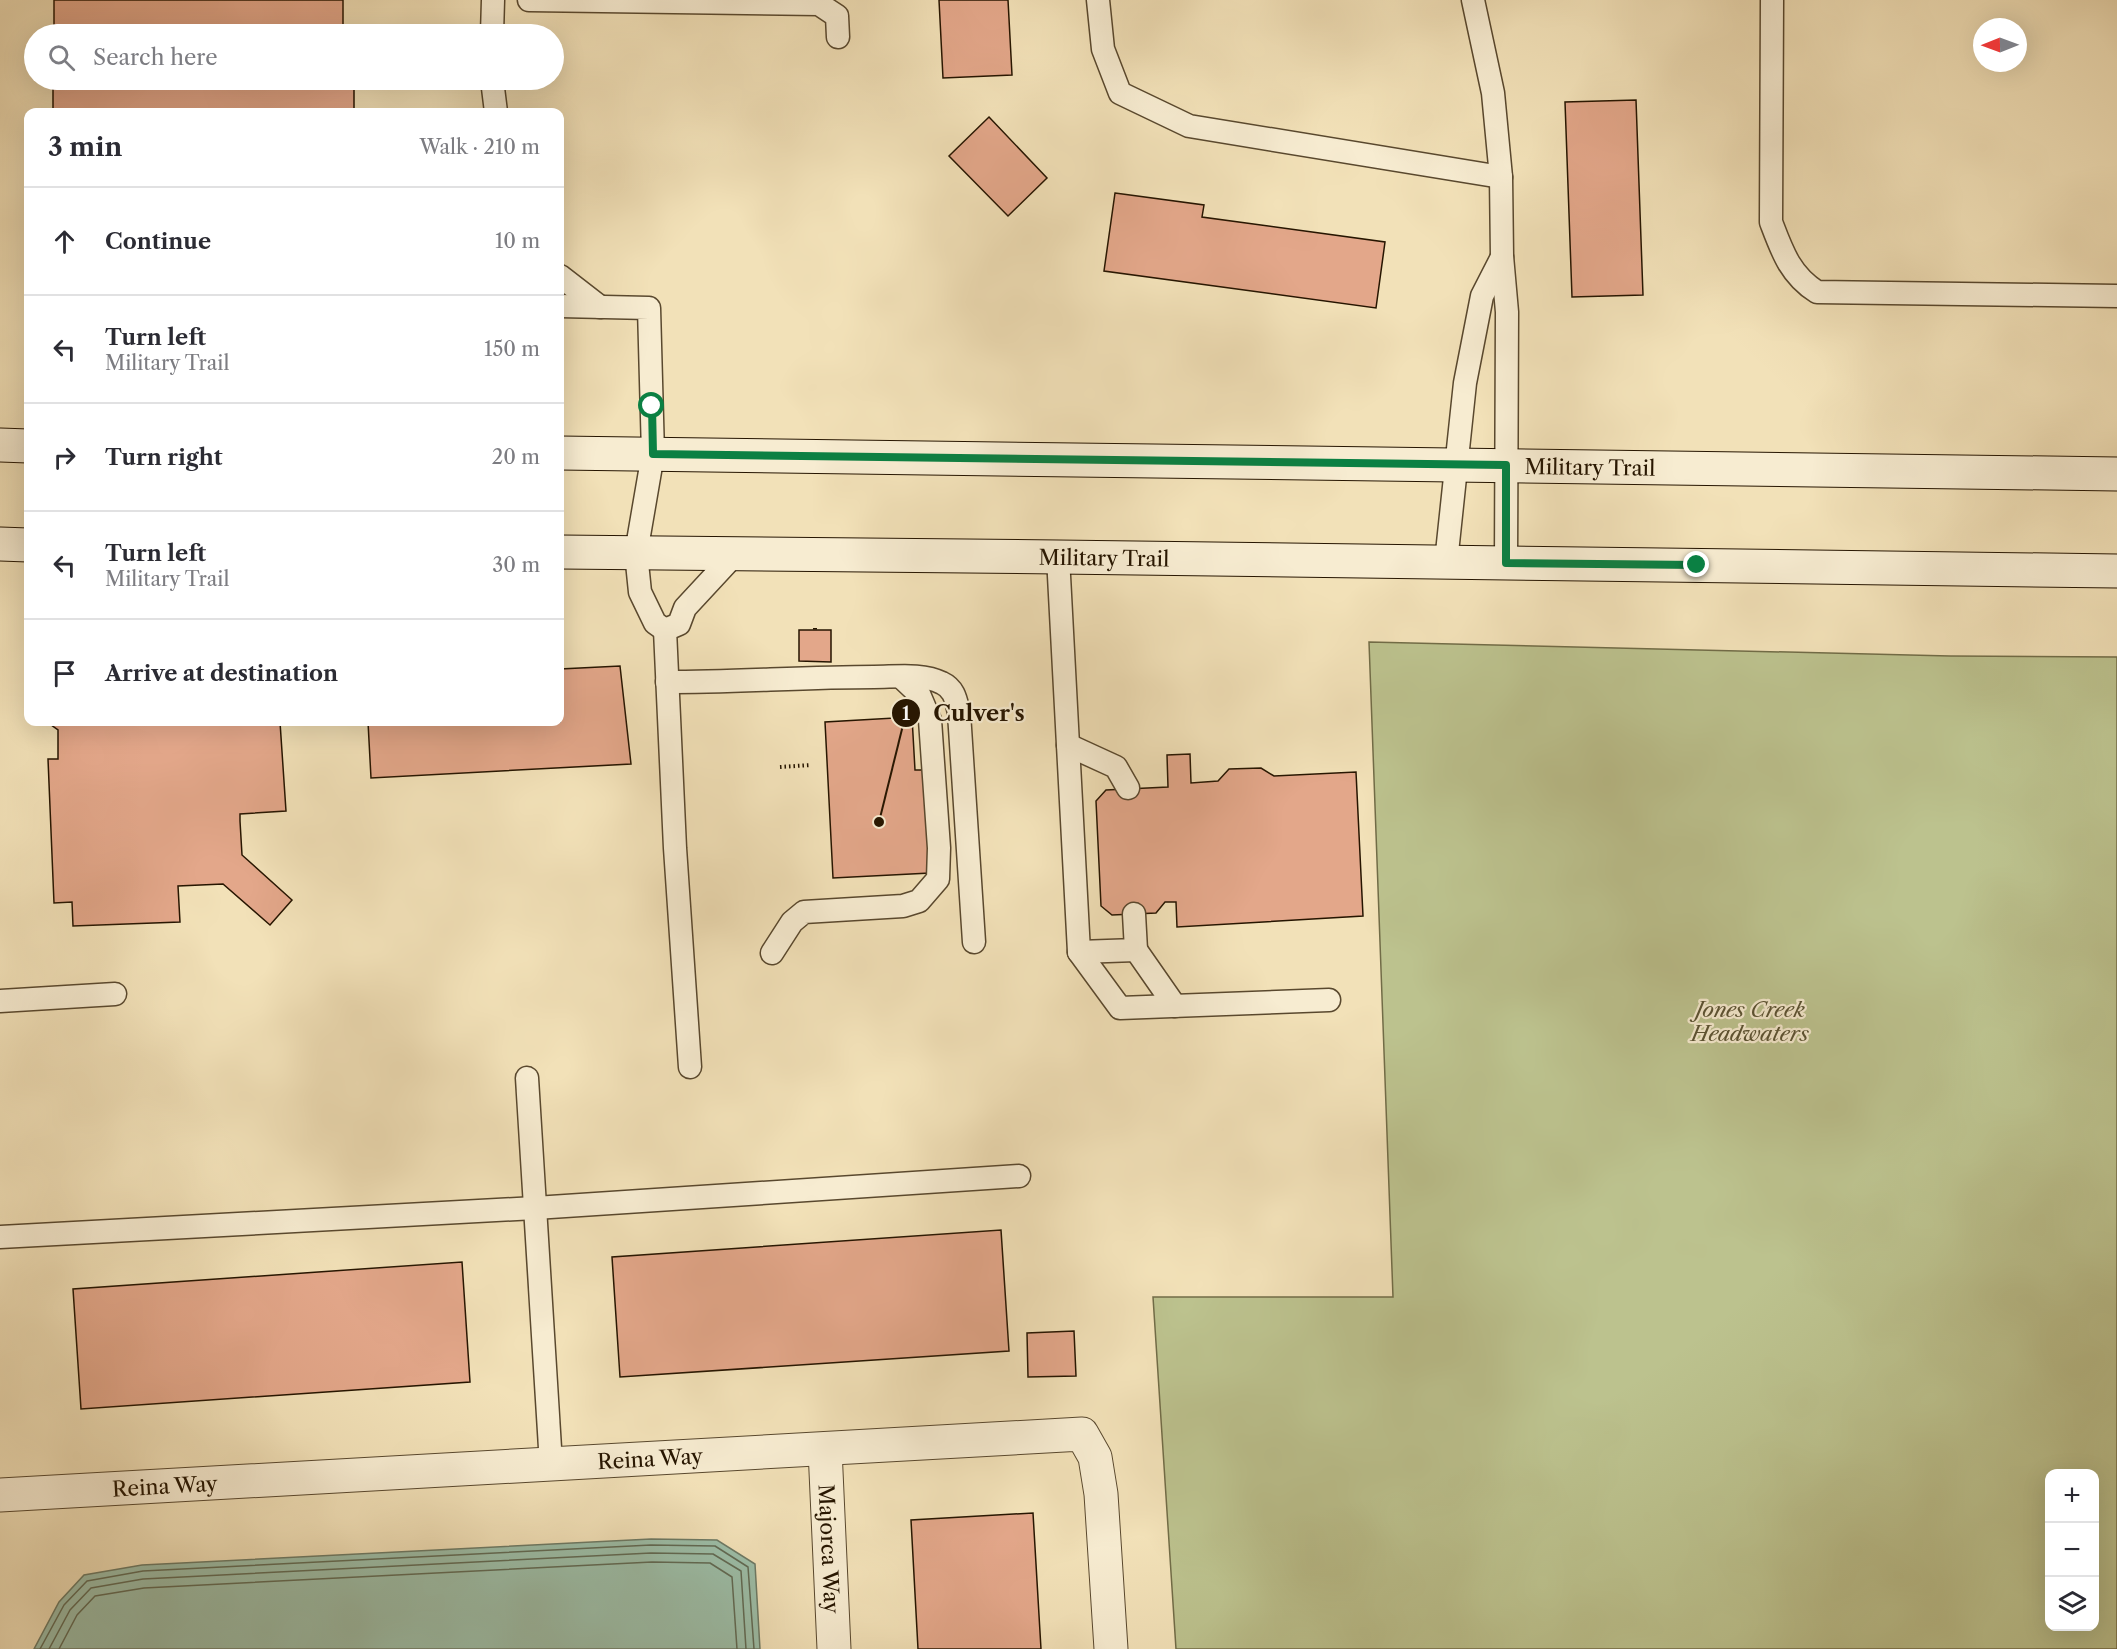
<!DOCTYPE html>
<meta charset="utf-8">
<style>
body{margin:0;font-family:"Libre Caslon Text",serif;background:#f2f2f3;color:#2b2b33}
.controls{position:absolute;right:18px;bottom:18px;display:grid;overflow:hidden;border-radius:12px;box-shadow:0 6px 24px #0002}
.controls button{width:54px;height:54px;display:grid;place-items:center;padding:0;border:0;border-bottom:2px solid #e1e1e2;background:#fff;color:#2b2b33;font:30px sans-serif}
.compass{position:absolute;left:1973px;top:18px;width:54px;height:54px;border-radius:50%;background:#fff;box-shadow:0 6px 24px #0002;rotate:269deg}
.stop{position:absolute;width:18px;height:18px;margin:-14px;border:4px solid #0b8043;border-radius:50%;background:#fff}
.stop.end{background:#0b8043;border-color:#fff;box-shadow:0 2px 6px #0008}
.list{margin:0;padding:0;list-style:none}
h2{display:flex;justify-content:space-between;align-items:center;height:78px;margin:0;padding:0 24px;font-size:26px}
h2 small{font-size:20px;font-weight:400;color:#7c7c81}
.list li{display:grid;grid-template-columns:39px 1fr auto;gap:18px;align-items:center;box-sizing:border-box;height:108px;padding:0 24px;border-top:2px solid #e1e1e2}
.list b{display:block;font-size:22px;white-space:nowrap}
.list p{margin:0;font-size:20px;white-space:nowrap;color:#7c7c81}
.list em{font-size:20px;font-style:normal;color:#7c7c81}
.icon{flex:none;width:33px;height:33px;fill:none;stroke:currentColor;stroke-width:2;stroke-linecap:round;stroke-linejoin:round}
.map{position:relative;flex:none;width:2117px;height:1649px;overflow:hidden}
.search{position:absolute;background:#fff;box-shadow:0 6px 24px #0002;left:24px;top:24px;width:540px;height:66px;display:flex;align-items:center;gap:15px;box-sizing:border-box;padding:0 21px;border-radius:33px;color:#7c7c81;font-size:22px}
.panel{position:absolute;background:#fff;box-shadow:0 6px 24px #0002;left:24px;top:108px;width:540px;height:618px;border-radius:12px}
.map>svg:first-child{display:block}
.green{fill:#bcc28e;stroke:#716c47;stroke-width:1.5;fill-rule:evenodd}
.water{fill:#9cbea8;stroke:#6d7a65;stroke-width:1.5}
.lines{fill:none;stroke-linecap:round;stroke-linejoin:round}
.shore{stroke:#616a54;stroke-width:1.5}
.building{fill:#e3a78a;stroke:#261500;stroke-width:1.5}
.lane-casing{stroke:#59482e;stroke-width:25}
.street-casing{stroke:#59482e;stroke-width:35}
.secondary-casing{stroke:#261500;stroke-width:35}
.path{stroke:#261500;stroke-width:4;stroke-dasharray:1.5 3;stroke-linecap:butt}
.lane{stroke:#f7ecd1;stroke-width:22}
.street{stroke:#f7ecd1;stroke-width:33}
.secondary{stroke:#f7ecd1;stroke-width:33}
.route{stroke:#0b8043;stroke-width:8}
.labels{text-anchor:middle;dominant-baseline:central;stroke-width:4.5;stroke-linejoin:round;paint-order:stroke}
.street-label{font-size:21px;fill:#261500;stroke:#f7ecd1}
.park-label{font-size:21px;font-style:italic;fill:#5a5232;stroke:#f7ecd1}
.leader{fill:none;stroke:#261500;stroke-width:2}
.callout-dot{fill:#261500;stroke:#f7ecd1;stroke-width:2}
.mark-label{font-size:18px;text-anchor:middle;font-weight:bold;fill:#fff}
.callout-label{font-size:22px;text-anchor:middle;font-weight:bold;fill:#261500;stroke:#f7ecd1;stroke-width:4.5;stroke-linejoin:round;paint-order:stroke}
</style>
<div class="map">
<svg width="2117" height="1649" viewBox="0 0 2117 1649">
<rect width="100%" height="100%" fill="#f2e1b8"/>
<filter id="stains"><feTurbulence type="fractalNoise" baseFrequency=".00333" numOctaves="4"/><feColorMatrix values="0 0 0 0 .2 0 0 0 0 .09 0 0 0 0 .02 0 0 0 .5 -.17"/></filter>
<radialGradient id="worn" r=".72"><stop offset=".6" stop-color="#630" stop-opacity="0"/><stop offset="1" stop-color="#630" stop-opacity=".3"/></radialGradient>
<path class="green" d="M1369 642 1950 656 2117 657V1649H1176L1153 1297H1393ZM2050 1474H2094V1626H2050Z"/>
<path class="water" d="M651 1539 717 1540 755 1564 760 1649H34L59 1602 84 1575 142 1565Z"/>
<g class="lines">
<g class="shore">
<path d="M40 1649 64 1605 87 1581 143 1571 651 1545 715 1546 748 1567 754 1649"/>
<path d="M49 1649 70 1610 91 1588 143 1579 651 1553 713 1554 741 1571 746 1649"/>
<path d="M59 1649 77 1615 95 1596 144 1588 652 1562 710 1563 732 1577 737 1649"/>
</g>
</g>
<g class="building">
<rect x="54" y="0" width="289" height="34"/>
<path d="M939 0H1008L1012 75 943 78Z"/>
<path d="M53 80H453V84L354 83V112H53Z"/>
<path d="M1636 100 1643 295 1572 297 1565 102Z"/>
<path d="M989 117 1047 178 1008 216 949 156Z"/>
<path d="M1115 193 1204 205 1202 217 1385 242 1376 308 1104 271Z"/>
<path d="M799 630H831V662L799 661Z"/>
<path d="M620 666 631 764 371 778 368 722H560V669Z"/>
<path d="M912 717 915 770H925L930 873 833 878 825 722Z"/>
<path d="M47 722H280L286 811 240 814V821L242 855 292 900 270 925 223 884 178 886 180 922 73 926 72 902 54 903 48 759H58V730Z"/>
<path d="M1190 754 1191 783 1218 781 1229 769 1261 768 1274 776 1356 772 1363 916 1177 927 1176 902H1165L1156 913 1112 915 1101 906 1096 801 1106 790 1168 787 1167 755Z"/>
<path d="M1001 1230 1009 1351 620 1377 612 1257Z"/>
<path d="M462 1262 470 1382 81 1409 73 1289Z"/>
<path d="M1074 1331 1076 1376 1028 1377 1027 1333Z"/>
<path d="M1033 1513 1041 1649H918L911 1520Z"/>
</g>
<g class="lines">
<g class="lane-casing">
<g id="lane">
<path d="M529 0 819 4 837 16 838 37"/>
<path d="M1098 0 1103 49 1120 93 1189 126 1501 177"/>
<path d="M1473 0 1493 93 1501 177 1502 256 1507 312 1506 563"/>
<path d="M1772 0 1771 222C1782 251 1790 275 1817 292L2117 296"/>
<path d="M492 34 493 0"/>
<path d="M492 80 496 112"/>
<path d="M560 276 600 307"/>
<path d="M560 306 649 308 653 454 636 553 640 592 655 623 665 630"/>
<path d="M1058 557 1079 952 1120 1008 1329 1000"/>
<path d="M1446 562 1465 383 1482 296 1502 257"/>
<path d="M665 630 675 848 690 1067"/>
<path d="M665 630 679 624 685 608 736 553"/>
<path d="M667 682C736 682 805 677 874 677 896 677 922 673 942 683 955 689 956 701 959 713L974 942"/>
<path d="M1068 745 1116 767 1128 788"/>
<path d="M1136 950 1175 1006"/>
<path d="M1079 952 1136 950 1134 914"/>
<path d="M772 953 792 922 804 912 903 906 919 901 938 879 939 848 930 720 919 694 901 677"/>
<path d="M0 1001 115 994"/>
<path d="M527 1078 551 1464"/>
<path d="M0 1237 535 1208 1019 1176"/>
</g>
</g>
<g class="street-casing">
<g id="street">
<path id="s1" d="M825 1449 834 1649"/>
<path id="s2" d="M0 1495 1082 1434 1095 1457 1101 1494 1111 1649"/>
</g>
</g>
<g class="secondary-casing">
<g id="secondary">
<path d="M0 445 28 446"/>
<path id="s3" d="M560 453 2117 474"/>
<path d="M0 544 28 545"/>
<path id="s4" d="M560 552 1058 557 2117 571"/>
</g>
</g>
<g class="path">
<path d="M815 628V630"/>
<path d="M780 767 811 765"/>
</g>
<use href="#lane" class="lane"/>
<use href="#street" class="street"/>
<use href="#secondary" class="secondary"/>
</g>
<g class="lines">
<path class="route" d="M652 406 653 454 1506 465V563L1697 565"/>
</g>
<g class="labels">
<g class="street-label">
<text stroke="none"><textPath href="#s3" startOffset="1030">Military Trail</textPath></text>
<text stroke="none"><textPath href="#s4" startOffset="544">Military Trail</textPath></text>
<text stroke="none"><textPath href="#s2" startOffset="651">Reina Way</textPath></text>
<text stroke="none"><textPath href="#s2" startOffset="165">Reina Way</textPath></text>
<text stroke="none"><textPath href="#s1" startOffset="100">Majorca Way</textPath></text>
</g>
<g class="park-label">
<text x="1750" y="1009">Jones Creek<tspan x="1750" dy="24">Headwaters</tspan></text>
</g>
</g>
<path class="leader" d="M879 822L906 713"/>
<g class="callout-dot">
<circle cx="879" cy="822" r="6"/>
<circle cx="906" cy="713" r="15"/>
</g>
<g class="mark-label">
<text x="906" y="720">1</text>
</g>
<g class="callout-label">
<text x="979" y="721">Culver's</text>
</g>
<rect width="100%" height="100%" filter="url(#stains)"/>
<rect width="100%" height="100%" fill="url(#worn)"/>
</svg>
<div class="controls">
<button>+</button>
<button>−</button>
<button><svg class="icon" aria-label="layers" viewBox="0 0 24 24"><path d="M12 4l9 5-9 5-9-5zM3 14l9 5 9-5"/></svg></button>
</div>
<svg class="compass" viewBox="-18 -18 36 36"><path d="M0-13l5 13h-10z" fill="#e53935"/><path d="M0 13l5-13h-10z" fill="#7c7c81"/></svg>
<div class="stop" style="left:652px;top:406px"></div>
<div class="stop end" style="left:1697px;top:565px"></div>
<div class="search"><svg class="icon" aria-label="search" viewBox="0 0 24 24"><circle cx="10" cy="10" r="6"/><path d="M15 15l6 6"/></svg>Search here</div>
<section class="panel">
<h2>3 min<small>Walk · 210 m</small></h2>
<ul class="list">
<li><svg class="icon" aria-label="ahead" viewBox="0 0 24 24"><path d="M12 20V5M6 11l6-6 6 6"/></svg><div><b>Continue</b></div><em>10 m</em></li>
<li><svg class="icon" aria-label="left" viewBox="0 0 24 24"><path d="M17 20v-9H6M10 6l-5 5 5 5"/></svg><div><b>Turn left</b><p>Military Trail</p></div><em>150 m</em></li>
<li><svg class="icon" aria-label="right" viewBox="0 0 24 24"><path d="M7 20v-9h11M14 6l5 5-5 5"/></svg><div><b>Turn right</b></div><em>20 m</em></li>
<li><svg class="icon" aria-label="left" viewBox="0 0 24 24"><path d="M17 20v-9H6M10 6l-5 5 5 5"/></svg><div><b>Turn left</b><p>Military Trail</p></div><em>30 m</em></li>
<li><svg class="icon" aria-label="arrive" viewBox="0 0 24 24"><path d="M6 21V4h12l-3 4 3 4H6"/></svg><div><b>Arrive at destination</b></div></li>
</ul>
</section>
</div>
